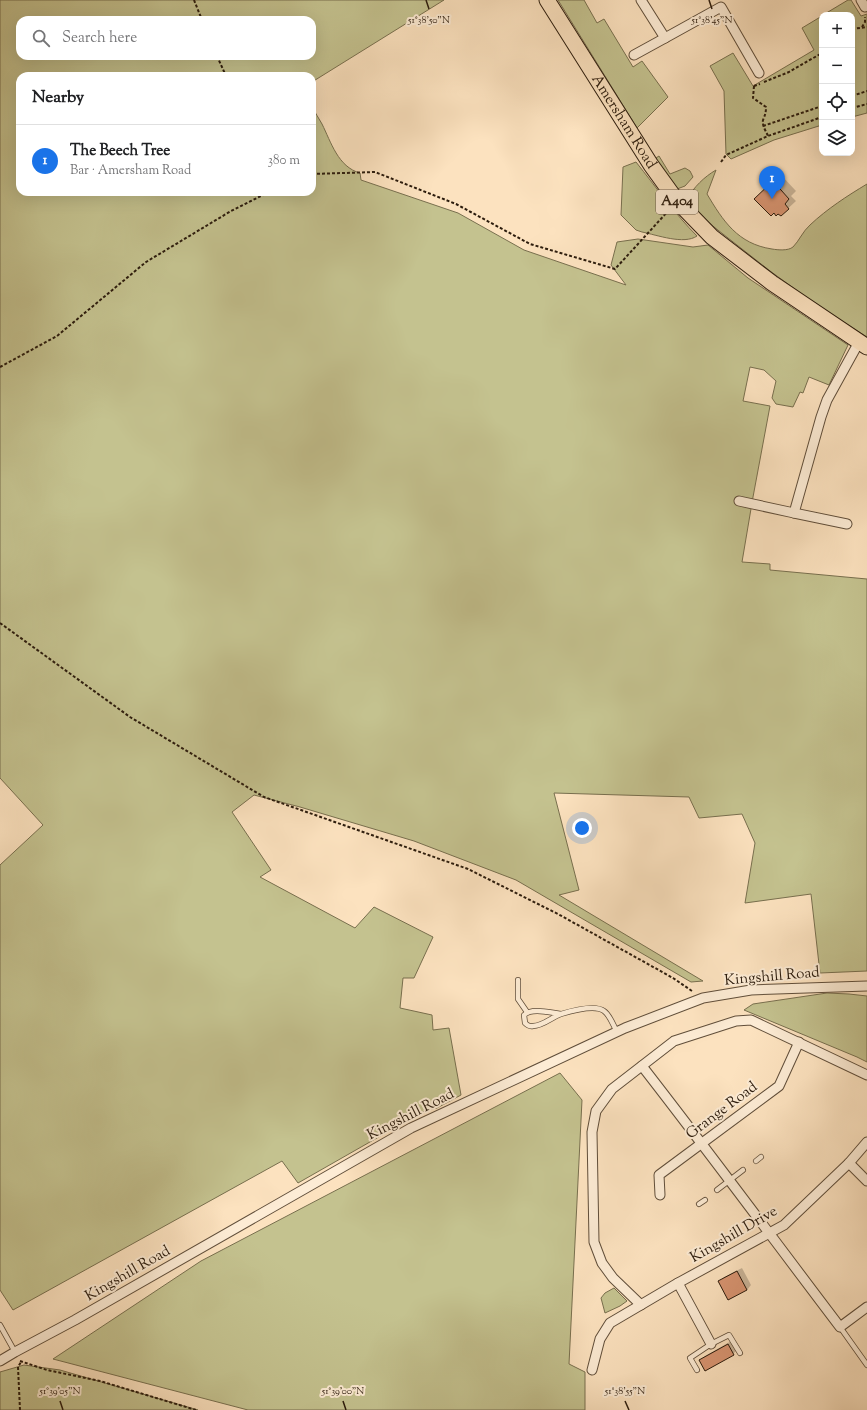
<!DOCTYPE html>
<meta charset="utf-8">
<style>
body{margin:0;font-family:"Sorts Mill Goudy",serif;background:#f2f2f2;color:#202124}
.controls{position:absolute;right:12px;top:12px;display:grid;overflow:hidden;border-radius:8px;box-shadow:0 4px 16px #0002}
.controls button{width:36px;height:36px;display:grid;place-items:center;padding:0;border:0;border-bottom:1px solid #e0e0e0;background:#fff;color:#202124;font:20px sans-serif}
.you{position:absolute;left:582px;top:828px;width:14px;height:14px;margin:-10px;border:3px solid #fff;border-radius:50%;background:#1a73e8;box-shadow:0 0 0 6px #1a73e833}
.badge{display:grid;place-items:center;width:26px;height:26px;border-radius:50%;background:#1a73e8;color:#fff;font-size:13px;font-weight:700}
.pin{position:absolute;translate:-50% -33px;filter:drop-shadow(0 1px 2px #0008)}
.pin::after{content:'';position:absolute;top:21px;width:14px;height:12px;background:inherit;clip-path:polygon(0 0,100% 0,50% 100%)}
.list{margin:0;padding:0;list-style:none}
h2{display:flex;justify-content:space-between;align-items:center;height:52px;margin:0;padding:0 16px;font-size:17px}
h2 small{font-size:13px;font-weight:400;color:#757577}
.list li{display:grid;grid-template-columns:26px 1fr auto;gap:12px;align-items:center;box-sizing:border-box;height:72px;padding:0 16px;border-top:1px solid #e0e0e0}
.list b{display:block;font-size:15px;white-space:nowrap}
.list p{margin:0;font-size:13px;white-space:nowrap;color:#757577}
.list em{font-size:13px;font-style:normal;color:#757577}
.icon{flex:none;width:22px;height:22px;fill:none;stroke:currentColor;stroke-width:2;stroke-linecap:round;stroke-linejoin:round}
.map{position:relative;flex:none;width:867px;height:1410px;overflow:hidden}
.search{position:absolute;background:#fff;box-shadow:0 4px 16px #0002;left:16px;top:16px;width:300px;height:44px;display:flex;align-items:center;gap:10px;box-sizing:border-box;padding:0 14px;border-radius:12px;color:#757577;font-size:15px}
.panel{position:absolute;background:#fff;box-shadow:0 4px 16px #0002;left:16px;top:72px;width:300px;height:124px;border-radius:12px}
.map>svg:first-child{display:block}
.green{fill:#c4c28f;stroke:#786f4e;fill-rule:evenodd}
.shadow{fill:#0003}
.building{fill:#d89572;stroke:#2c1c0d}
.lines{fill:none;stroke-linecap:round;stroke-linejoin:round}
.lane-casing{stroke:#604e3a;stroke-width:6}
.street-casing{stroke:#604e3a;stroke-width:11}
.primary-casing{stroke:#2c1c0d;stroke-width:17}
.path{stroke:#2c1c0d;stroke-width:2;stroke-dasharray:3 2;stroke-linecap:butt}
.lane{stroke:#fdecd5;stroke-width:4.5}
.street{stroke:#fdecd5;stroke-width:9}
.primary{stroke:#fce2bf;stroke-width:15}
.ticks{fill:none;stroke:#2c1c0d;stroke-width:1.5}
.labels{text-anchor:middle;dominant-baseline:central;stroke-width:4;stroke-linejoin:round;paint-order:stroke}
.shield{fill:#fdecd5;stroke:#6b5a49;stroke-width:1}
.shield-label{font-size:14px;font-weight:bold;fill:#2c1c0d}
.street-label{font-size:15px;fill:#2c1c0d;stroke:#fdecd5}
.ticks-label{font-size:10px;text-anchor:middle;fill:#2c1c0d;stroke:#fdecd5;stroke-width:4;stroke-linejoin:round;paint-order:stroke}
</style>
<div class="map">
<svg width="867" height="1410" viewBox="0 0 867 1410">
<rect width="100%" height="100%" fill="#fce2bf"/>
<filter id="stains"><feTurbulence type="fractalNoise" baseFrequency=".005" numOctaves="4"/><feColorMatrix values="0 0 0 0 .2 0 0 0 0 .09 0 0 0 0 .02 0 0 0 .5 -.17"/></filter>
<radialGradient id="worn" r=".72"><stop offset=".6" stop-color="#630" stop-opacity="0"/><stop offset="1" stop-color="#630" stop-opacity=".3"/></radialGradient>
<g class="green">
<path d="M0 0H444L312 82V76H20V192H312V107C315 113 319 118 322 124 331 142 338 167 360 173L361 180 458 213 524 250 626 285 611 265 617 242 638 239 693 247 708 245 748 278 848 345 829 385 809 377 803 393 800 392 793 407 776 404 772 398 776 381 764 370 750 367 743 401 770 406 753 497 742 562 770 564V570L867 579V971L820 973 811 894 745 903 755 843 742 814 699 818 689 797 554 793 579 890 559 895 703 981 691 982 516 880 414 841 300 807 254 795 232 812 271 870 260 877 355 928 374 907 433 937 414 978H403L400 1008 432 1015 433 1030 449 1028 461 1095 437 1108 426 1110 298 1183 282 1161 13 1310 0 1290V865L43 825 0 778ZM20 20H312V56H20Z"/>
<path d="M558 0H584L597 23 604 19 633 67 642 61 668 97 637 128Z"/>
<path d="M848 0H851L861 16 867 14V113L852 117V15H823Z"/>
<path d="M822 16V125L774 140 731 159 726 154 724 91 710 66 733 53 753 86 814 50 802 28Z"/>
<path d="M659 156 670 174 685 168 690 171 693 177 685 186 677 189 661 169 656 158Z"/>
<path d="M636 162C656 187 674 213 697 236 684 245 657 235 642 232L636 230 621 215 623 167Z"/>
<path d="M716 170 707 194C723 221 738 244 772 249 778 250 788 251 793 247 799 241 803 231 810 225 827 209 847 196 867 184V337L817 305 770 271 709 223 688 201 687 199C694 187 704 177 716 170Z"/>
<path d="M827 993 849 994 867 996V1062L857 1057 744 1010 753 1004Z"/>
<path d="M560 1073 582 1100 569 1364 585 1372V1410H248L53 1359 201 1261Z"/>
<path d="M614 1288 627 1301 620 1306 605 1313 601 1298 605 1293Z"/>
<path d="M24 1365 60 1370 198 1410H0V1372Z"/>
</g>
<g class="shadow">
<path d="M781 175 796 191 791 196 796 201 781 215 763 191Z"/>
<path d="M742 1268 751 1285 747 1290 720 1282 724 1277Z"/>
<path d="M733 1340 738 1349 733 1354 700 1360 705 1356Z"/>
</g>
<g class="building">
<path d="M773 181 789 199 785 204 789 209 781 216 778 214 776 216 774 213 771 216 754 199Z"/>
<path d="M737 1271 747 1290 728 1300 718 1281Z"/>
<path d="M728 1344 734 1355 705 1371 699 1360Z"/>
</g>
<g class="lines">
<g class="lane-casing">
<g id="lane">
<path d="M518 980V999L527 1012"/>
<path d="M561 1014C551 1013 532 1007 524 1015L525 1023C527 1025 529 1027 533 1026 543 1026 552 1017 561 1014 571 1011 595 1004 604 1011 610 1015 613 1025 617 1032"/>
<path d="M756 1161 761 1157"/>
<path d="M717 1190 743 1170"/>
<path d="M699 1204 705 1200"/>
<path d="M0 1325 15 1352"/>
<path d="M840 1327 867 1365"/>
<path d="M697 1370 690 1358 711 1344 729 1335 740 1353"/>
</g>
</g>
<g class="street-casing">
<g id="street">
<path d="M641 0 665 38 721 7 759 73"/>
<path d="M861 0 865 7"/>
<path d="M634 55 665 38"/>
<path d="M739 501 794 513 821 417 827 400 859 342"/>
<path d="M794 513 847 524"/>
<path d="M642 1066C709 1152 774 1240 840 1327L867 1307"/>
<path d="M849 1163 867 1181"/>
<path d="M660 1195 659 1175 779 1086 799 1042"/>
<path d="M678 1283 711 1344"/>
<path d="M641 1305 613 1278 602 1263 594 1242 592 1132 596 1111 612 1089 674 1041 736 1021 751 1020 867 1075"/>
<path d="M0 1361 15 1352 75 1320 411 1128 625 1028 703 998 751 990 867 986"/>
<path d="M592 1370 600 1339 610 1323 678 1283 784 1225 849 1163 867 1142"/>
</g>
</g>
<g class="primary-casing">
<g id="primary">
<path id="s1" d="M547 0 651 165 677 201 712 237 772 283 867 347"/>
</g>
</g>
<g class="path">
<path d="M194 0 202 20"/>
<path d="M862 27 865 22V17"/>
<path d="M852 29 867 27"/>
<path d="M217 56 226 76"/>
<path d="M764 82 789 72 822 53"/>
<path d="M754 86 760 84"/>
<path d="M754 86 753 98 766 107C766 113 765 115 763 120 762 126 766 131 768 136"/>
<path d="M852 96 867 91"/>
<path d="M852 108 867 104"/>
<path d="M763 126 822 106"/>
<path d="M721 162 726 155 737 150 768 136 822 117"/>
<path d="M312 174 375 172 456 204 530 244 615 269 638 244 669 210"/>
<path d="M0 367 57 336 146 262 231 211 269 192"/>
<path d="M0 623 130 717 264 797 468 869 558 914 673 978 692 991"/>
<path d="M20 1361 47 1370 100 1381 196 1410"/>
<path d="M20 1410 18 1367 21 1362"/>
</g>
<use href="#lane" class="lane"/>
<use href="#street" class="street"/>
<use href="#primary" class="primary"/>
</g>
<path class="ticks" d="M426 0 429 9M709 0 712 9M60 1401 63 1410M343 1401 346 1410M625 1401 629 1410"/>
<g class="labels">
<rect class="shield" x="656" y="190" width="42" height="24" rx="3"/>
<g class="shield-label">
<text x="677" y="202">A404</text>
</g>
<g class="street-label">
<text stroke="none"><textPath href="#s1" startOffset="144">Amersham Road</textPath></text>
<text transform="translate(772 977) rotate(-5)">Kingshill Road</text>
<text transform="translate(722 1111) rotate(-37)">Grange Road</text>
<text transform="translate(411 1115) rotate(-27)">Kingshill Road</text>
<text transform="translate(734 1235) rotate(-30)">Kingshill Drive</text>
<text transform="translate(128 1274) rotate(-30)">Kingshill Road</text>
</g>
</g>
<g class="ticks-label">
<text x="429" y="23">51°38'50"N</text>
<text x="712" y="23">51°38'45"N</text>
<text x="60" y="1394">51°39'05"N</text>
<text x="343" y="1394">51°39'00"N</text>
<text x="625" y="1394">51°38'55"N</text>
</g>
<rect width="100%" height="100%" filter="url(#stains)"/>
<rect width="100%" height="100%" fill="url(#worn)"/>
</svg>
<div class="controls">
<button>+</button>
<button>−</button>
<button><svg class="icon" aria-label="locate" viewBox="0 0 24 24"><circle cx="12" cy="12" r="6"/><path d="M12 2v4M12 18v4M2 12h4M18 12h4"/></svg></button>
<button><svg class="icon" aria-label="layers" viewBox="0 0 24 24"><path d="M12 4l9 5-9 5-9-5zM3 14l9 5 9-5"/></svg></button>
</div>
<div class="you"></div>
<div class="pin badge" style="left:772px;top:199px">1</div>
<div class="search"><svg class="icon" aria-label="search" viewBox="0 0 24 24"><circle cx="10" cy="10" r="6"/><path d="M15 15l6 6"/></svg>Search here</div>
<section class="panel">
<h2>Nearby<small></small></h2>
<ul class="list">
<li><span class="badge">1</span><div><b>The Beech Tree</b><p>Bar · Amersham Road</p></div><em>380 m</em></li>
</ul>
</section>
</div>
